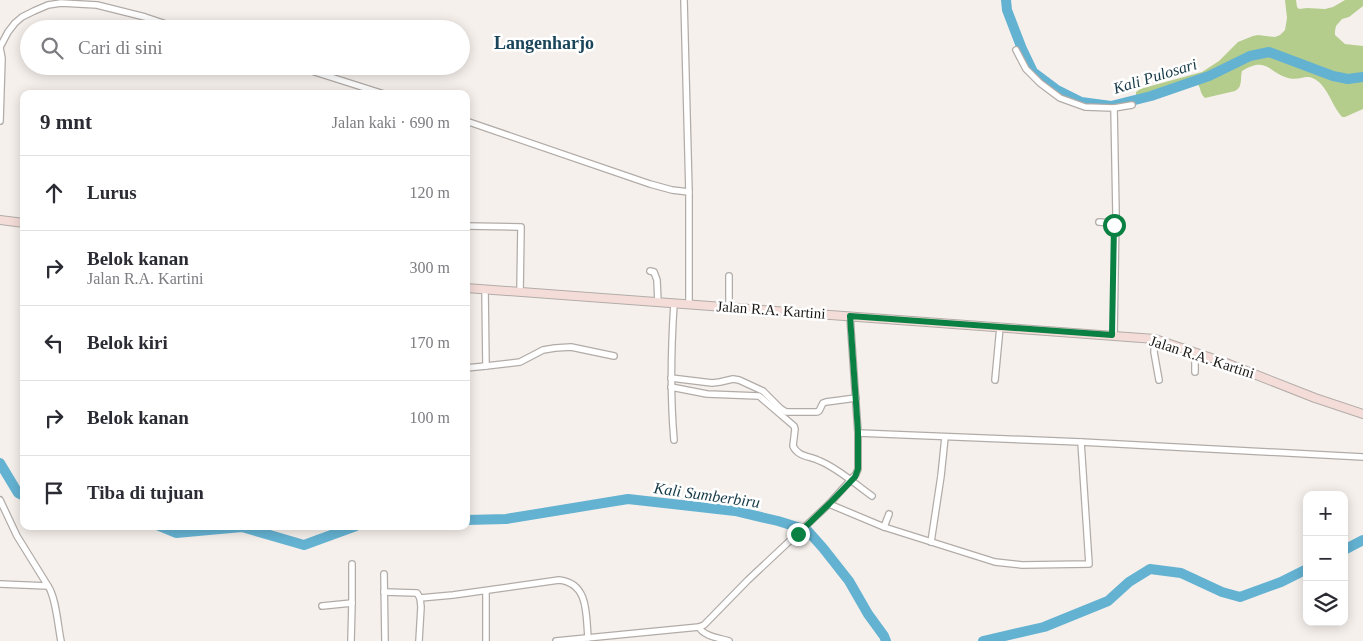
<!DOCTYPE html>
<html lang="id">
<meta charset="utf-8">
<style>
body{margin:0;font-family:"Times New Roman",serif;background:#f7f7f7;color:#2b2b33}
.controls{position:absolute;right:15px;bottom:15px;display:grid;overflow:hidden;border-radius:10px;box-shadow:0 2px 12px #0003}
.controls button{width:45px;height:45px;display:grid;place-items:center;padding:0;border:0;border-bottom:1px solid #e1e1e2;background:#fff;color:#2b2b33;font:25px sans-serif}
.stop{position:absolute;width:15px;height:15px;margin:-11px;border:4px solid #0b8043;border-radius:50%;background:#fff}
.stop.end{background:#0b8043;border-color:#fff;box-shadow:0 1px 5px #0008}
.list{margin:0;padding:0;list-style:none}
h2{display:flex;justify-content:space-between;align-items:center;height:65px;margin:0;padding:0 20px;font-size:21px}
h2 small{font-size:16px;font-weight:400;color:#7c7c81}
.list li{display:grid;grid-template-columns:32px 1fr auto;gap:15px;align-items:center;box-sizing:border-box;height:75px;padding:0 20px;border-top:1px solid #e1e1e2}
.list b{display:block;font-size:19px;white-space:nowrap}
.list p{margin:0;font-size:16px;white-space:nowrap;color:#7c7c81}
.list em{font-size:16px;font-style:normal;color:#7c7c81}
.icon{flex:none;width:28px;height:28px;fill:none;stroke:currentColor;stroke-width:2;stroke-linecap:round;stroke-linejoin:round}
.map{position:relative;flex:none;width:1363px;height:641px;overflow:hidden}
.search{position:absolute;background:#fff;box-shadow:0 2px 12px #0003;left:20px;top:20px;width:450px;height:55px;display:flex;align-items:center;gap:12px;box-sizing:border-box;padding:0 18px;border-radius:28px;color:#7c7c81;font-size:19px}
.panel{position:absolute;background:#fff;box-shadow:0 2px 12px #0003;left:20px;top:90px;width:450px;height:440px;border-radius:10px}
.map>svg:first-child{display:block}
.forest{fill:#b4cd8d}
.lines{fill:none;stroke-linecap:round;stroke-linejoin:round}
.river{stroke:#64b2d2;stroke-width:10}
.minor-casing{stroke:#b2aca8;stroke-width:8}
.secondary-casing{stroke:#b2aca8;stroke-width:10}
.minor{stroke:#fff;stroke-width:5.5}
.secondary{stroke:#f4dcd8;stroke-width:8}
.route{stroke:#0b8043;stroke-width:6}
.labels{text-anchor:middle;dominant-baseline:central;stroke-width:5;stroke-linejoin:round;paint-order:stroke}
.street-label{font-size:15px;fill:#1b1917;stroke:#fff}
.water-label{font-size:16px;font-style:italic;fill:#153947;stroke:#fff}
.quarter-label{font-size:18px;font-weight:bold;fill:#19445a;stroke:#fff}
</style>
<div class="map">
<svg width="1363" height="641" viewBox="0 0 1363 641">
<rect width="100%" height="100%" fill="#f6f0ec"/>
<path class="forest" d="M1285 0H1296L1297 7 1299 9 1307 8 1325 9 1333 7 1345 0H1363V6L1349 17 1342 19 1336 26 1335 31V35L1345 44 1363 46V109L1345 117H1342C1333 107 1330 94 1321 84 1306 70 1303 82 1288 78 1268 72 1267 56 1242 71 1240 78 1243 87 1235 91L1205 98C1199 93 1202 87 1195 81L1138 99 1136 96V92L1140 89 1202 72 1219 61 1238 42 1253 36 1258 35 1275 37 1280 35 1285 30 1287 18Z"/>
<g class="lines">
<g class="river">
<path d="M1006 0 1007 10 1022 49 1033 72 1057 90 1081 102 1111 106 1151 96 1209 76 1250 56 1269 52 1333 76 1348 79 1363 77"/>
<path d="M0 463 18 493 24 496"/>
<path d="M466 520 506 519 628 499 735 511 778 521 807 530 823 548 849 581 868 614 884 636 886 641"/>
<path d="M159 526 176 533 242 527 304 545 356 526"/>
<path d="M1344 550 1363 540"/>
<path d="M983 641 1044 627 1108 601 1129 582 1150 569 1181 573 1222 592 1240 597 1281 582 1307 569"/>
</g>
<g class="minor-casing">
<g id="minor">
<path d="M684 0 689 192V304"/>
<path d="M0 47 8 32 15 23 22 17 34 11 48 5 61 3 97 5 145 17 181 29"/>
<path d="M0 48 2 58 0 121"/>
<path d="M1016 50 1026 69 1040 83 1060 98 1085 107 1114 108 1116 213 1114 335"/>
<path d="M296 66 384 94"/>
<path d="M1114 108 1132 105"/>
<path d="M466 121 650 184 672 190 689 192"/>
<path d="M1099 222 1112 223 1114 228"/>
<path d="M466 226 521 227 520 292"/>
<path d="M650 271 654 272 657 280 658 303"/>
<path d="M729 276V308"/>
<path d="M485 290 486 366 520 362 543 350 555 348 571 347 614 356"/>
<path d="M1155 339 1154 352 1159 380"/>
<path d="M1195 352V372"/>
<path d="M466 368 486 366"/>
<path d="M671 378 712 383 720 382 733 379 739 380 763 391 780 408 786 412H817L819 411 823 403 826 402 856 398"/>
<path d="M995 380 1000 327"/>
<path d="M671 387 707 394 759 396 794 426 795 429 793 446C798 457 810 456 820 461 839 469 855 484 872 496"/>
<path d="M858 433 1081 442 1363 457"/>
<path d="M674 440C670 394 671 349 674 304"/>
<path d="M0 500 17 536 48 586"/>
<path d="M829 504 884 527 995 562 1022 565 1089 564 1081 442"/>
<path d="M884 527 889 514"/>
<path d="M931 542 941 476 945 437"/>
<path d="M352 564V603"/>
<path d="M384 574 385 641"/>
<path d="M0 584 48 586C56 597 58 627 61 641"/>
<path d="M486 591V641"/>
<path d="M384 592 417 593 420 598"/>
<path d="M322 606 352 603 351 641"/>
<path d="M699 627C703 636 719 638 729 641"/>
<path d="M419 641 421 607 420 598 453 595 559 580C589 583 586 615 588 638"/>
<path d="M556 641 699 627 704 625 748 580 829 504 856 474 858 469V433L850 316"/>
</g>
</g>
<g class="secondary-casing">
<g id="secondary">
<path d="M0 220 24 223"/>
<path d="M466 288 1155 339 1226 363 1315 398 1363 414"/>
</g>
</g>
<use href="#minor" class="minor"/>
<use href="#secondary" class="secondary"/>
</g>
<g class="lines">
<path class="route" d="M798 534 829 504 855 477 858 469V432L850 316 1112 335 1114 225"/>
</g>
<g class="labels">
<g class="street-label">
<text transform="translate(771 310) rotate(4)">Jalan R.A. Kartini</text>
<text transform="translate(1202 357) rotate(18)">Jalan R.A. Kartini</text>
</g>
<g class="water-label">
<text transform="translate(1155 76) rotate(-17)">Kali Pulosari</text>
<text transform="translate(707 495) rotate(8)">Kali Sumberbiru</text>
</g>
<g class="quarter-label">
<text x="544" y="43">Langenharjo</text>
</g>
</g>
</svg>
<div class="controls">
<button>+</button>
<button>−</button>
<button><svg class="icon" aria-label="layers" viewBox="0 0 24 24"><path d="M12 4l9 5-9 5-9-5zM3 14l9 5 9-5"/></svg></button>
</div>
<div class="stop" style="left:1114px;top:225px"></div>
<div class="stop end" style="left:798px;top:534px"></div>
<div class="search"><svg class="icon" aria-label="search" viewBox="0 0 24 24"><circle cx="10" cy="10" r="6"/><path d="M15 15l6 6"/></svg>Cari di sini</div>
<section class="panel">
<h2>9 mnt<small>Jalan kaki · 690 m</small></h2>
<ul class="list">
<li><svg class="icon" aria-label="ahead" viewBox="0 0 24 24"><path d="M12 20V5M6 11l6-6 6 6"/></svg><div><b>Lurus</b></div><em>120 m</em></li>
<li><svg class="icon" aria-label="right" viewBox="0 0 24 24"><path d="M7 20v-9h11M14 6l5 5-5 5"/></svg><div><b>Belok kanan</b><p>Jalan R.A. Kartini</p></div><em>300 m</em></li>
<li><svg class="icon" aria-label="left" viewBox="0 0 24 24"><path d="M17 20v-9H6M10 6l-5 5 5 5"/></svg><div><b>Belok kiri</b></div><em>170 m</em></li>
<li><svg class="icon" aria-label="right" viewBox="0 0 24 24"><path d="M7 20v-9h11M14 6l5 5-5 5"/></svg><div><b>Belok kanan</b></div><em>100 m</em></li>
<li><svg class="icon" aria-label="arrive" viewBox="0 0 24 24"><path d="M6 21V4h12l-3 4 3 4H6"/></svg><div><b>Tiba di tujuan</b></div></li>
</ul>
</section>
</div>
